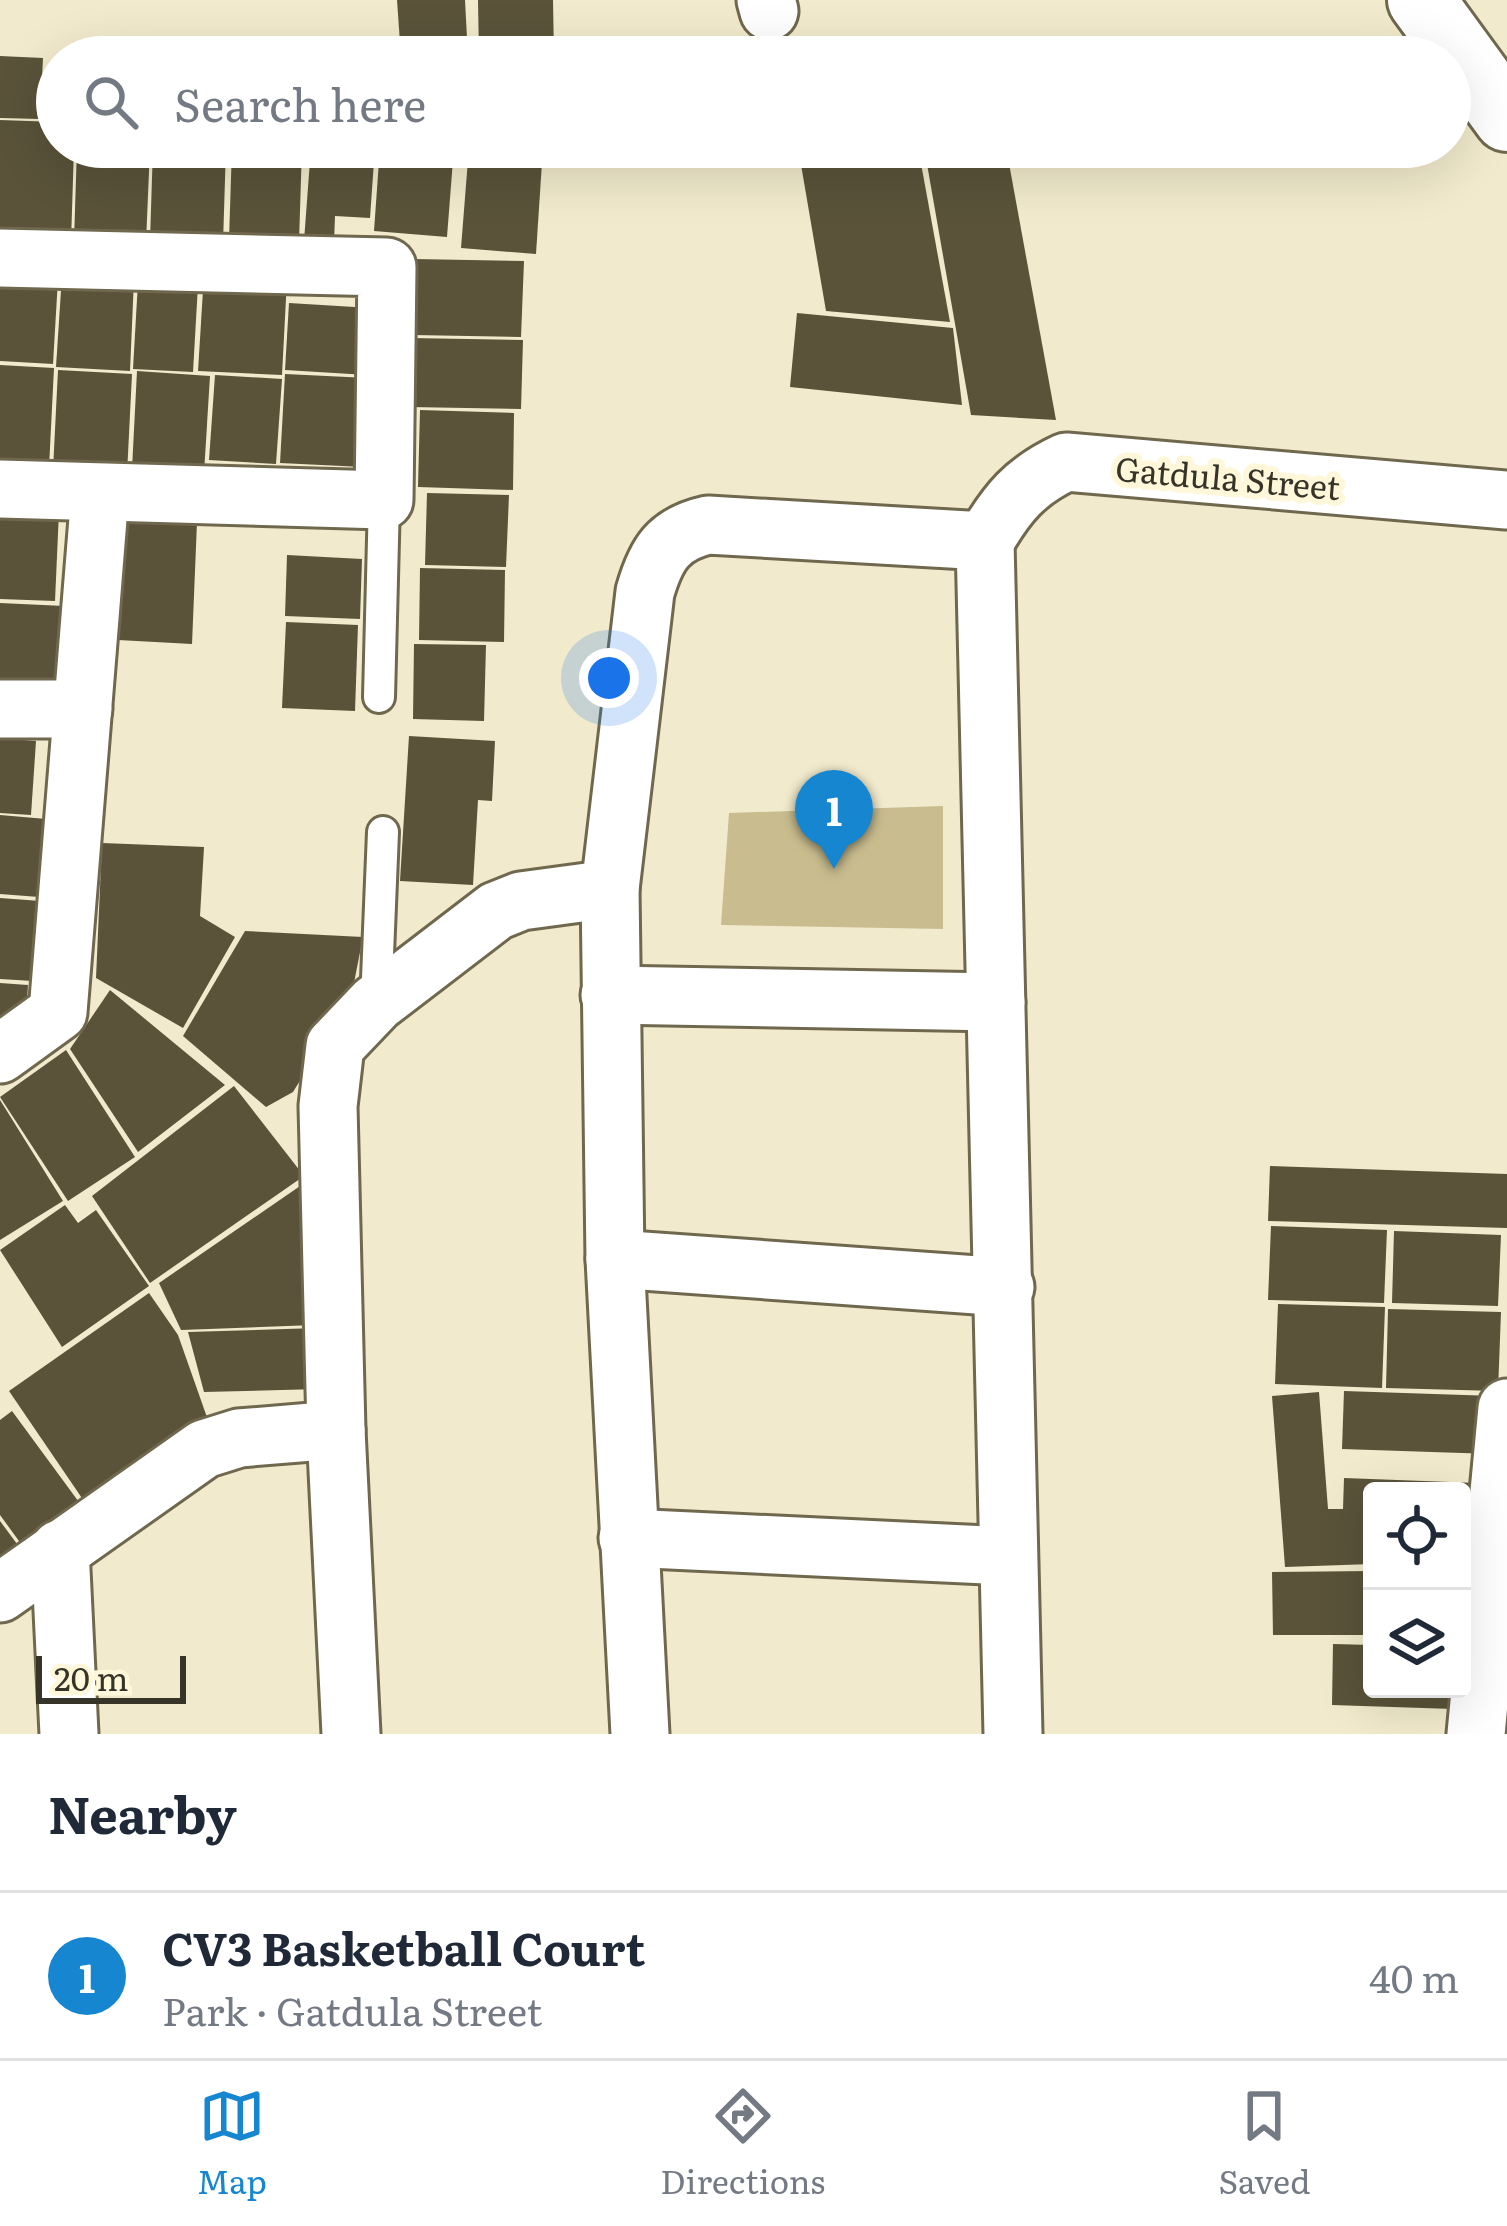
<!DOCTYPE html>
<meta charset="utf-8">
<style>
body{margin:0;font-family:Literata,serif;background:#f2f2f3;color:#1f2937}
.controls{position:absolute;right:36px;bottom:36px;display:grid;overflow:hidden;border-radius:12px;box-shadow:0 12px 48px #0002}
.controls button{width:108px;height:108px;display:grid;place-items:center;padding:0;border:0;border-bottom:3px solid #e0e1e3;background:#fff;color:#1f2937;font:60px sans-serif}
.scale{position:absolute;left:36px;bottom:30px;width:150px;box-sizing:border-box;padding-left:12px;border:6px solid #363328;border-top:0;font-size:33px;line-height:42px;white-space:nowrap;color:#363328;-webkit-text-stroke:9px #fff7d9;paint-order:stroke}
.you{position:absolute;left:609px;top:678px;width:42px;height:42px;margin:-30px;border:9px solid #fff;border-radius:50%;background:#1a73e8;box-shadow:0 0 0 18px #1a73e833}
.badge{display:grid;place-items:center;width:78px;height:78px;border-radius:50%;background:#1586cf;color:#fff;font-size:39px;font-weight:700}
.pin{position:absolute;translate:-50% -99px;filter:drop-shadow(0 3px 6px #0008)}
.pin::after{content:'';position:absolute;top:63px;width:42px;height:36px;background:inherit;clip-path:polygon(0 0,100% 0,50% 100%)}
.list{margin:0;padding:0;list-style:none}
h2{display:flex;justify-content:space-between;align-items:center;height:156px;margin:0;padding:0 48px;font-size:51px}
h2 small{font-size:39px;font-weight:400;color:#747a83}
.list li{display:grid;grid-template-columns:78px 1fr auto;gap:36px;align-items:center;box-sizing:border-box;height:168px;padding:0 48px;border-top:3px solid #e0e1e3}
.list b{display:block;font-size:45px;white-space:nowrap}
.list p{margin:0;font-size:39px;white-space:nowrap;color:#747a83}
.list em{font-size:39px;font-style:normal;color:#747a83}
.icon{flex:none;width:66px;height:66px;fill:none;stroke:currentColor;stroke-width:2;stroke-linecap:round;stroke-linejoin:round}
.map{position:relative;flex:none;width:1507px;height:1734px;overflow:hidden}
.search{position:absolute;background:#fff;box-shadow:0 12px 48px #0002;left:36px;right:36px;top:36px;height:132px;display:flex;align-items:center;gap:30px;box-sizing:border-box;padding:0 42px;border-radius:66px;color:#747a83;font-size:45px}
.sheet{height:324px;background:#fff}
nav{display:flex;justify-content:space-around;align-items:center;box-sizing:border-box;height:168px;border-top:3px solid #e0e1e3;background:#fff;font-size:33px;color:#747a83}
nav a{display:grid;justify-items:center;gap:6px}
nav .on{color:#1586cf}
.map>svg:first-child{display:block}
.green{fill:#c9bd8f}
.building{fill:#5a533a}
.lines{fill:none;stroke-linecap:round;stroke-linejoin:round}
.lane-casing{stroke:#6f684e;stroke-width:36}
.street-casing{stroke:#6f684e;stroke-width:63}
.secondary-casing{stroke:#6f684e;stroke-width:72}
.lane{stroke:#fff;stroke-width:30}
.street{stroke:#fff;stroke-width:57}
.secondary{stroke:#fff;stroke-width:66}
.labels{text-anchor:middle;dominant-baseline:central;stroke-width:12;stroke-linejoin:round;paint-order:stroke}
.street-label{font-size:33px;fill:#363328;stroke:#fff7d9}
</style>
<div class="map">
<svg width="1507" height="1734" viewBox="0 0 1507 1734">
<rect width="100%" height="100%" fill="#f1eacc"/>
<path class="green" d="M943 806V929L721 925 729 813Z"/>
<g class="building">
<path d="M397 0H465L468 57H401Z"/>
<path d="M478 0H553L554 57H479Z"/>
<path d="M0 56 43 58 40 119 0 118Z"/>
<path d="M0 120 57 122V147H74L71 242 0 239Z"/>
<path d="M77 147H150L146 243 74 241Z"/>
<path d="M153 147H226L223 243 150 240Z"/>
<path d="M232 147H302L299 242 229 240Z"/>
<path d="M311 147H375L370 218 335 216 334 243 304 241Z"/>
<path d="M380 147H454L447 237 374 231Z"/>
<path d="M469 147H543L536 254 461 248Z"/>
<path d="M798 147H918L950 322 826 311Z"/>
<path d="M924 147H1006L1056 420 971 415Z"/>
<path d="M414 259 524 261 521 337 413 335Z"/>
<path d="M204 274 287 279 282 375 198 371Z"/>
<path d="M0 275 58 279 53 364 0 361Z"/>
<path d="M62 275 134 279 130 371 56 367Z"/>
<path d="M138 282 198 285 193 372 133 369Z"/>
<path d="M289 303 371 308 367 375 285 370Z"/>
<path d="M797 313 953 328 962 405 790 387Z"/>
<path d="M411 338 523 340 521 409 409 407Z"/>
<path d="M0 365 54 368 49 467 0 465Z"/>
<path d="M58 370 132 374 127 474 53 470Z"/>
<path d="M137 371 210 376 204 473 132 469Z"/>
<path d="M285 374 368 378 363 467 280 463Z"/>
<path d="M215 375 282 379 276 464 209 460Z"/>
<path d="M420 410 514 413 513 490 418 487Z"/>
<path d="M427 493 509 495 506 567 425 565Z"/>
<path d="M0 509 59 511 55 601 0 599Z"/>
<path d="M123 518 197 522 192 644 118 640Z"/>
<path d="M287 555 362 559 360 619 285 616Z"/>
<path d="M420 568 505 570 504 642 419 640Z"/>
<path d="M0 603 64 606 60 696 0 693Z"/>
<path d="M286 622 358 625 355 711 282 708Z"/>
<path d="M414 644 486 645 484 721 413 719Z"/>
<path d="M409 736 495 741 492 801 478 800 473 885 400 881Z"/>
<path d="M0 738 36 741 31 815 0 813Z"/>
<path d="M0 815 58 820 52 898 0 894Z"/>
<path d="M102 843 204 847 200 916 235 937 183 1028 96 978Z"/>
<path d="M0 898 54 902 49 982 0 979Z"/>
<path d="M245 931 363 937 351 998 293 1092 266 1107 183 1036Z"/>
<path d="M0 983 28 985 25 1032 0 1040Z"/>
<path d="M110 990 225 1085 138 1152 70 1049Z"/>
<path d="M66 1050 135 1157 68 1201 0 1097Z"/>
<path d="M234 1086 304 1176 150 1283 92 1196Z"/>
<path d="M0 1100 63 1201 0 1240Z"/>
<path d="M1270 1166 1507 1174V1228L1268 1221Z"/>
<path d="M303 1184 314 1325 181 1330 159 1283Z"/>
<path d="M65 1205 78 1223 96 1210 149 1286 62 1347 0 1250Z"/>
<path d="M1271 1226 1387 1230 1384 1303 1268 1300Z"/>
<path d="M1394 1231 1501 1235 1498 1306 1392 1303Z"/>
<path d="M149 1293 178 1335 209 1423 88 1507 9 1391Z"/>
<path d="M1278 1304 1385 1307 1382 1388 1275 1384Z"/>
<path d="M1388 1309 1501 1312 1498 1391 1386 1388Z"/>
<path d="M317 1328 319 1389 204 1392 188 1332Z"/>
<path d="M1344 1391 1494 1396 1492 1454 1342 1449Z"/>
<path d="M1319 1392 1328 1509H1343L1344 1478 1477 1483 1473 1567 1462 1566V1491H1372V1564L1285 1567 1272 1396Z"/>
<path d="M12 1411 84 1509 27 1552 0 1515V1420Z"/>
<path d="M0 1521 23 1552 0 1569Z"/>
<path d="M1372 1571V1635H1273L1272 1572Z"/>
<path d="M1333 1644 1372 1645V1689H1453V1709L1332 1705Z"/>
</g>
<g class="lines">
<g class="lane-casing">
<g id="lane">
<path d="M379 697 384 500"/>
<path d="M376 1003 383 832"/>
</g>
</g>
<g class="street-casing">
<g id="street">
<path d="M766 0 769 11"/>
<path d="M0 258 387 267 384 500 0 489"/>
<path d="M985 541C1007 503 1025 481 1066 462L1507 500"/>
<path d="M0 709H83"/>
<path d="M610 995 996 1002"/>
<path d="M0 1054 58 1012 100 494"/>
<path d="M615 1259 1005 1287"/>
<path d="M628 1538 1008 1556"/>
<path d="M60 1549 69 1734"/>
<path d="M0 1593 204 1449 239 1438 336 1430"/>
<path d="M351 1734 336 1430 328 1106 335 1046 376 1003 496 911 521 901 610 889"/>
<path d="M640 1734 615 1259 610 889 645 592C656 554 668 534 708 525L985 541 1013 1734"/>
<path d="M1476 1734 1507 1408"/>
</g>
</g>
<g class="secondary-casing">
<path id="secondary" d="M1421 0 1507 118"/>
</g>
<use href="#lane" class="lane"/>
<use href="#street" class="street"/>
<use href="#secondary" class="secondary"/>
</g>
<g class="labels">
<g class="street-label">
<text transform="translate(1228 476) rotate(5)">Gatdula Street</text>
</g>
</g>
</svg>
<div class="controls">
<button><svg class="icon" aria-label="locate" viewBox="0 0 24 24"><circle cx="12" cy="12" r="6"/><path d="M12 2v4M12 18v4M2 12h4M18 12h4"/></svg></button>
<button><svg class="icon" aria-label="layers" viewBox="0 0 24 24"><path d="M12 4l9 5-9 5-9-5zM3 14l9 5 9-5"/></svg></button>
</div>
<div class="scale">20 m</div>
<div class="you"></div>
<div class="pin badge" style="left:834px;top:869px">1</div>
<div class="search"><svg class="icon" aria-label="search" viewBox="0 0 24 24"><circle cx="10" cy="10" r="6"/><path d="M15 15l6 6"/></svg>Search here</div>
</div>
<section class="sheet">
<h2>Nearby<small></small></h2>
<ul class="list">
<li><span class="badge">1</span><div><b>CV3 Basketball Court</b><p>Park · Gatdula Street</p></div><em>40 m</em></li>
</ul>
</section>
<nav>
<a class="on"><svg class="icon" aria-label="map" viewBox="0 0 24 24"><path d="M3 6l6-2 6 2 6-2v14l-6 2-6-2-6 2zM9 4v14M15 6v14"/></svg>Map</a>
<a><svg class="icon" aria-label="directions" viewBox="0 0 24 24"><path d="M12 3l9 9-9 9-9-9zM9 14v-3h6M13 9l2 2-2 2"/></svg>Directions</a>
<a><svg class="icon" aria-label="saved" viewBox="0 0 24 24"><path d="M7 4h10v16l-5-4-5 4z"/></svg>Saved</a>
</nav>
